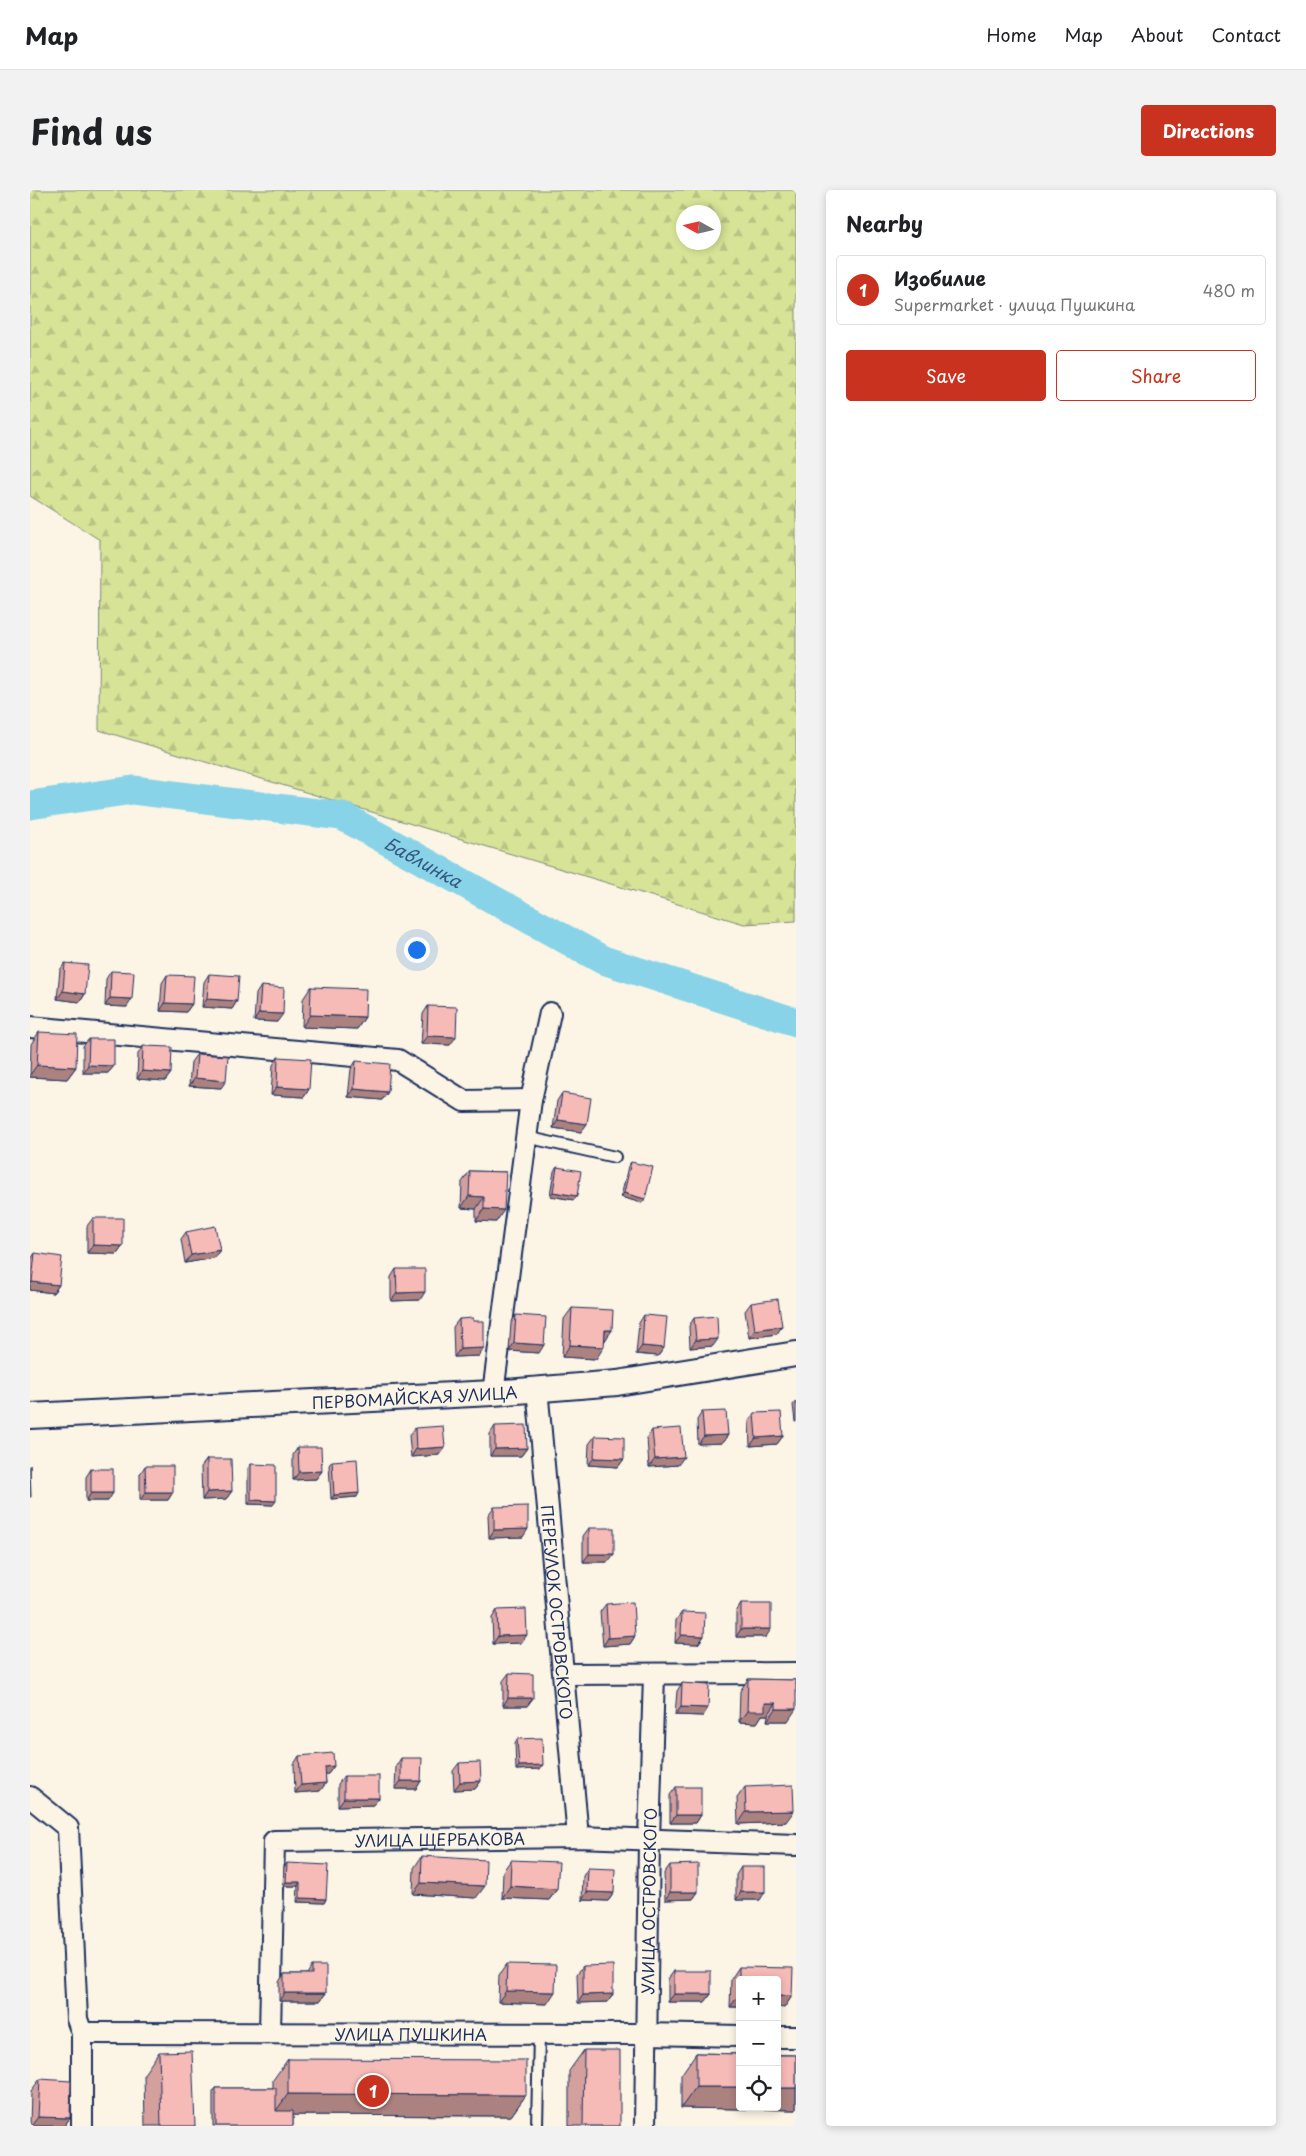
<!DOCTYPE html>
<meta charset="utf-8">
<style>
body{margin:0;font-family:"Playpen Sans",sans-serif;background:#f2f2f2;color:#202124}
.controls{position:absolute;right:15px;bottom:15px;display:grid;overflow:hidden;border-radius:5px;box-shadow:0 2px 8px #0003}
.controls button{width:45px;height:45px;display:grid;place-items:center;padding:0;border:0;border-bottom:1px solid #e0e0e0;background:#fff;color:#202124;font:25px sans-serif}
.compass{position:absolute;left:646px;top:15px;width:45px;height:45px;border-radius:50%;background:#fff;box-shadow:0 2px 8px #0003;rotate:278deg}
.you{position:absolute;left:386px;top:759px;width:18px;height:18px;margin:-12px;border:4px solid #fff;border-radius:50%;background:#1a73e8;box-shadow:0 0 0 8px #1a73e833}
.badge{display:grid;place-items:center;width:32px;height:32px;border-radius:50%;background:#c8321e;color:#fff;font-size:16px;font-weight:700}
.pin{position:absolute;translate:-50% -50%;border:2px solid #fff;box-shadow:0 1px 5px #0006}
.list{margin:0;padding:0;list-style:none}
h2{display:flex;justify-content:space-between;align-items:center;height:65px;margin:0;padding:0 20px;font-size:21px}
h2 small{font-size:16px;font-weight:400;color:#757577}
.list li{display:grid;grid-template-columns:32px 1fr auto;gap:15px;align-items:center;box-sizing:border-box;height:70px;margin:0 10px 10px;padding:0 10px;border:1px solid #e0e0e0;border-radius:5px}
.list b{display:block;font-size:19px;white-space:nowrap}
.list p{margin:0;font-size:16px;white-space:nowrap;color:#757577}
.list em{font-size:16px;font-style:normal;color:#757577}
.actions{display:flex;gap:10px;padding:15px 20px}
.actions a{flex:1;padding:11px 0;border:1px solid #c8321e;border-radius:5px;text-align:center;font-size:18px;color:#c8321e}
.actions .main{background:#c8321e;color:#fff}
.icon{flex:none;width:28px;height:28px;fill:none;stroke:currentColor;stroke-width:2;stroke-linecap:round;stroke-linejoin:round}
.map{position:relative;flex:none;width:766px;height:1936px;overflow:hidden;border-radius:5px}
header{display:flex;align-items:center;gap:30px;box-sizing:border-box;height:70px;padding:0 25px;background:#fff;border-bottom:1px solid #e0e0e0}
header strong{font-size:24px}
nav{display:flex;gap:28px;margin-inline-start:auto;font-size:18px}
.intro{display:flex;align-items:center;justify-content:space-between;box-sizing:border-box;height:120px;padding:0 30px}
h1{margin:0;font-size:35px}
.button{padding:12px 22px;border-radius:5px;background:#c8321e;color:#fff;font-size:18px;font-weight:700}
main{display:flex;gap:30px;padding:0 30px}
aside{flex:1;background:#fff;border-radius:5px;box-shadow:0 2px 8px #0003}
.map>svg:first-child{display:block}
.forest{fill:url(#forest-firs);stroke:#79897a;fill-rule:evenodd}
.lines{fill:none;stroke-linecap:round;stroke-linejoin:round}
.river{stroke:#88d3e8;stroke-width:29}
.service-casing{stroke:#1b2f5e;stroke-width:14}
.minor-casing{stroke:#1b2f5e;stroke-width:24}
.tertiary-casing{stroke:#1b2f5e;stroke-width:28}
.service{stroke:#fcf5e5;stroke-width:10}
.minor{stroke:#fcf5e5;stroke-width:20}
.tertiary{stroke:#fcf5e5;stroke-width:24}
.wall{fill:#d4a09d;stroke:#1b2f5e}
.shaded-wall{fill:#ac8280;stroke:#1b2f5e}
.building{fill:#f6bab7;stroke:#1b2f5e}
.labels{text-anchor:middle;dominant-baseline:central;stroke-width:4;stroke-linejoin:round;paint-order:stroke}
.street-label{font-size:16px;fill:#1b2f5e;stroke:#fcf5e5}
.water-label{font-size:18px;font-style:italic;fill:#365880;stroke:#fcf5e5}
</style>
<header>
<strong>Map</strong>
<nav><a>Home</a><a>Map</a><a>About</a><a>Contact</a></nav>
</header>
<div class="intro"><h1>Find us</h1><a class="button">Directions</a></div>
<main>
<div class="map">
<svg width="766" height="1936" viewBox="0 0 766 1936">
<defs>
<pattern id="forest-firs" width="22" height="20" patternUnits="userSpaceOnUse" patternTransform="scale(1.25)"><rect width="22" height="20" fill="#d7e396"/><path d="M5 1l3.5 6h-7zM16 11l3.5 6h-7z" fill="#b8c384"/></pattern>
</defs>
<rect width="100%" height="100%" fill="#fcf5e5"/>
<filter id="ink" filterUnits="userSpaceOnUse"><feTurbulence type="fractalNoise" baseFrequency=".02" numOctaves="2"/><feDisplacementMap in="SourceGraphic" scale="10" xChannelSelector="R" yChannelSelector="G"/><feConvolveMatrix kernelMatrix="1 2 1 2 8 2 1 2 1" color-interpolation-filters="sRGB"/></filter>
<g filter="url(#ink)">
<path class="forest" d="M0 0H766V731L714 734 69 540 70 350 0 306ZM654 22H684V52H654Z"/>
<g class="lines">
<path class="river" id="s1" d="M0 615 103 600 312 626 573 770 766 832"/>
<g class="service-casing">
<g id="service">
<path d="M496 947 585 967"/>
<path d="M507 1936 509 1844"/>
</g>
</g>
<g class="minor-casing">
<g id="minor">
<path d="M0 837 368 870 434 911 501 910"/>
<path id="s2" d="M507 1198 548 1647"/>
<path d="M463 1203 501 910 520 823"/>
<path d="M534 1484 766 1483"/>
<path d="M0 1607 38 1638 47 1829 52 1843V1936"/>
<path id="s3" d="M52 1843 616 1844 710 1846"/>
<path id="s4" d="M240 1843 244 1651 548 1647 766 1655"/>
<path d="M747 1847H766"/>
<path id="s5" d="M615 1936 619 1650 624 1485"/>
</g>
</g>
<g class="tertiary-casing">
<g id="tertiary">
<path id="s6" d="M0 1226 463 1203 587 1193 766 1164"/>
</g>
</g>
<use href="#service" class="service"/>
<use href="#minor" class="minor"/>
<use href="#tertiary" class="tertiary"/>
</g>
<g class="wall">
<path d="M35 773 55 804 50 812 27 809 30 780Z"/>
<path d="M81 781 97 817 75 816 76 789Z"/>
<path d="M179 784 207 811 202 819 172 817 174 792Z"/>
<path d="M137 785 162 814 156 822 130 821 132 793Z"/>
<path d="M231 796 247 832 224 831 226 804Z"/>
<path d="M281 797 335 827 327 839 272 837 273 809Z"/>
<path d="M398 816 420 855 391 854 393 824Z"/>
<path d="M9 842 46 877 37 889 0 887 1 854Z"/>
<path d="M59 849 84 876 78 883H53V856Z"/>
<path d="M113 856 141 883 135 891 107 889 108 864Z"/>
<path d="M167 864 191 898 159 896 161 872Z"/>
<path d="M248 867 279 899 274 907 241 905 243 875Z"/>
<path d="M326 871 358 902 352 910 318 907 321 879Z"/>
<path d="M532 903 551 942 523 938 527 911Z"/>
<path d="M601 972 612 1013 591 1007 598 976Z"/>
<path d="M527 977 547 1006 544 1010 520 1006 524 981Z"/>
<path d="M440 981 476 982 466 1032 446 1031V1019L431 1018 432 992Z"/>
<path d="M63 1028 93 1056 87 1064 57 1063V1036Z"/>
<path d="M156 1042 190 1060 184 1068 155 1073 151 1049Z"/>
<path d="M5 1063 29 1095 23 1103 0 1100V1071Z"/>
<path d="M366 1079 390 1110 361 1111V1087Z"/>
<path d="M721 1113 747 1144 719 1148 715 1121Z"/>
<path d="M542 1118 582 1140 574 1152 566 1169 532 1167 534 1129Z"/>
<path d="M486 1125 509 1163 479 1161 481 1133Z"/>
<path d="M614 1125 634 1158 628 1166 606 1164 609 1133Z"/>
<path d="M664 1128 683 1156 660 1158 659 1136Z"/>
<path d="M429 1129 443 1131 454 1158 449 1166 424 1167 423 1137Z"/>
<path d="M766 1211V1232H765L763 1215Z"/>
<path d="M672 1222 698 1245 692 1253 668 1254 667 1230Z"/>
<path d="M724 1223 753 1246 747 1254 720 1256 719 1231Z"/>
<path d="M465 1236 497 1258 491 1266H460V1244Z"/>
<path d="M385 1238 409 1265 381 1267 379 1246Z"/>
<path d="M622 1240 648 1275 619 1277 617 1248Z"/>
<path d="M565 1246 594 1269 588 1277 558 1275 559 1254Z"/>
<path d="M268 1257 292 1281 286 1289 263 1290V1265Z"/>
<path d="M177 1269 202 1301 196 1309 172 1310 171 1277Z"/>
<path d="M302 1271 327 1307 301 1309 299 1275Z"/>
<path d="M221 1274 243 1315 218 1314V1278Z"/>
<path d="M115 1276 143 1302 138 1310H110V1284Z"/>
<path d="M61 1279 78 1311H56V1287Z"/>
<path d="M464 1317 493 1347 459 1348 458 1325Z"/>
<path d="M559 1338 578 1372H553V1346Z"/>
<path d="M576 1414 605 1446 600 1454 573 1456 570 1422Z"/>
<path d="M711 1414 736 1447H706V1422Z"/>
<path d="M467 1420 491 1453 463 1454 462 1428Z"/>
<path d="M652 1422 674 1446 668 1454 645 1453 646 1430Z"/>
<path d="M479 1483 503 1508 497 1516H473V1491Z"/>
<path d="M718 1489 766 1490 758 1531H737L738 1525H732L727 1533 709 1532 710 1501Z"/>
<path d="M652 1493 673 1526 645 1525 647 1501Z"/>
<path d="M487 1549 513 1575 510 1579 486 1580 485 1553Z"/>
<path d="M269 1566 304 1576 298 1584H295L296 1593 290 1601 265 1603 264 1574Z"/>
<path d="M371 1568 391 1591 386 1599H365L366 1576Z"/>
<path d="M429 1573 451 1591 445 1599 424 1600 423 1581Z"/>
<path d="M314 1586 343 1615 308 1616V1594Z"/>
<path d="M646 1597 671 1625 666 1633H640V1605Z"/>
<path d="M715 1597 756 1632 708 1634 707 1608Z"/>
<path d="M392 1666 446 1708 383 1704 384 1678Z"/>
<path d="M481 1670 527 1699 519 1710 472 1708 473 1681Z"/>
<path d="M257 1673 296 1709 294 1713 267 1712 268 1696H253L254 1677Z"/>
<path d="M640 1675 668 1702 663 1709 635 1710 634 1683Z"/>
<path d="M711 1677 730 1710H706V1685Z"/>
<path d="M558 1678 584 1703 578 1711 552 1710 553 1686Z"/>
<path d="M477 1774 517 1814 468 1812 469 1785Z"/>
<path d="M282 1776 296 1803 290 1811H249V1792L254 1784H277Z"/>
<path d="M553 1776 583 1804 578 1812 548 1813 547 1784Z"/>
<path d="M709 1777 762 1806 754 1818 710 1790V1817H700L701 1789Z"/>
<path d="M644 1781 681 1804 675 1812H638V1789Z"/>
<path d="M554 1860 590 1936H539V1881Z"/>
<path d="M129 1862 165 1936H115L114 1884Z"/>
<path d="M666 1863 766 1865V1920L651 1918V1885Z"/>
<path d="M258 1869 496 1905 481 1926 263 1925V1936H183V1902L186 1898H243V1890Z"/>
<path d="M10 1889 40 1928 34 1936H0L1 1901Z"/>
</g>
<g class="shaded-wall">
<path d="M33 801 55 804 50 812 27 809Z"/>
<path d="M80 808 102 809 97 817 75 816Z"/>
<path d="M177 809 207 811 202 819 172 817Z"/>
<path d="M135 813 162 814 156 822 130 821Z"/>
<path d="M229 823 253 824 247 832 224 831Z"/>
<path d="M280 825 335 827 327 839 272 837Z"/>
<path d="M397 846 426 847 420 855 391 854Z"/>
<path d="M7 875 46 877 37 889 0 887V885Z"/>
<path d="M58 875 84 876 78 883H53Z"/>
<path d="M112 881 141 883 135 891 107 889Z"/>
<path d="M165 888 196 891 191 898 159 896Z"/>
<path d="M247 897 279 899 274 907 241 905Z"/>
<path d="M324 899 358 902 352 910 318 907Z"/>
<path d="M528 930 557 934 551 942 523 938Z"/>
<path d="M523 1002 547 1006 544 1010 520 1006Z"/>
<path d="M594 1003 615 1009 612 1013 591 1007Z"/>
<path d="M439 1006 454 1007 446 1019 431 1018Z"/>
<path d="M454 1019 474 1020 466 1032 446 1031Z"/>
<path d="M63 1055 93 1056 87 1064 57 1063Z"/>
<path d="M190 1060 184 1068 155 1073 161 1065Z"/>
<path d="M2 1092 29 1095 23 1103 0 1100V1095Z"/>
<path d="M395 1102 390 1110 361 1111 367 1103Z"/>
<path d="M752 1136 747 1144 719 1148 725 1140Z"/>
<path d="M575 1140H582L574 1152Z"/>
<path d="M688 1149 683 1156 660 1158 666 1150Z"/>
<path d="M484 1153 514 1155 509 1163 479 1161Z"/>
<path d="M540 1155 574 1157 566 1169 532 1167Z"/>
<path d="M612 1156 634 1158 628 1166 606 1164Z"/>
<path d="M454 1158 449 1166 424 1167 430 1159Z"/>
<path d="M698 1245 692 1253 668 1254 674 1246Z"/>
<path d="M753 1246 747 1254 720 1256 726 1248Z"/>
<path d="M415 1257 409 1265 381 1267 386 1259Z"/>
<path d="M497 1258 491 1266H460L465 1259Z"/>
<path d="M654 1267 648 1275 619 1277 625 1269Z"/>
<path d="M564 1268 594 1269 588 1277 558 1275Z"/>
<path d="M292 1281 286 1289 263 1290 269 1282Z"/>
<path d="M202 1301 196 1309 172 1310 177 1302Z"/>
<path d="M116 1302H143L138 1310H110Z"/>
<path d="M61 1303H83L78 1311H56Z"/>
<path d="M329 1303 327 1307 301 1309 304 1305Z"/>
<path d="M221 1310 246 1311 243 1315 218 1314Z"/>
<path d="M498 1339 493 1347 459 1348 464 1340Z"/>
<path d="M559 1364H584L578 1372H553Z"/>
<path d="M711 1439H741L736 1447H706Z"/>
<path d="M497 1445 491 1453 463 1454 468 1446Z"/>
<path d="M651 1445 674 1446 668 1454 645 1453Z"/>
<path d="M605 1446 600 1454 573 1456 578 1448Z"/>
<path d="M478 1508H503L497 1516H473Z"/>
<path d="M735 1513H746L738 1525H732L727 1533 709 1532 717 1521Z"/>
<path d="M651 1517 678 1518 673 1526 645 1525Z"/>
<path d="M746 1519H766L758 1531H737Z"/>
<path d="M513 1575 510 1579 486 1580 489 1576Z"/>
<path d="M304 1576 298 1584 289 1585 295 1577Z"/>
<path d="M371 1591H391L386 1599H365Z"/>
<path d="M451 1591 445 1599 424 1600 430 1592Z"/>
<path d="M296 1593 290 1601 265 1603 271 1595Z"/>
<path d="M314 1608H349L343 1615 308 1616Z"/>
<path d="M764 1621 756 1632 708 1634 716 1622Z"/>
<path d="M646 1625H671L666 1633H640Z"/>
<path d="M256 1692H270L268 1696H253Z"/>
<path d="M391 1693 455 1696 446 1708 383 1704Z"/>
<path d="M480 1696 527 1699 519 1710 472 1708Z"/>
<path d="M557 1702 584 1703 578 1711 552 1710Z"/>
<path d="M640 1702H668L663 1709 635 1710Z"/>
<path d="M711 1702H735L730 1710H706Z"/>
<path d="M270 1708 296 1709 294 1713 267 1712Z"/>
<path d="M476 1801 525 1802 517 1814 468 1812Z"/>
<path d="M254 1803H296L290 1811H249Z"/>
<path d="M583 1804 578 1812 548 1813 553 1805Z"/>
<path d="M644 1804H681L675 1812H638Z"/>
<path d="M709 1805H710V1817H700Z"/>
<path d="M747 1806H762L754 1818 747 1817Z"/>
<path d="M666 1897H710V1917H747V1898H766V1920L651 1918Z"/>
<path d="M258 1904 496 1905 481 1926 243 1925Z"/>
<path d="M8 1927 40 1928 34 1936H1Z"/>
</g>
<g class="building">
<path d="M35 773 58 775 55 804 33 801Z"/>
<path d="M81 781 104 782 102 809 80 808Z"/>
<path d="M179 784 209 786 207 811 177 809Z"/>
<path d="M137 785 164 786 162 814 135 813Z"/>
<path d="M231 796 254 798 253 824 229 823Z"/>
<path d="M281 797 336 799 335 827 280 825Z"/>
<path d="M398 816 427 817 426 847 397 846Z"/>
<path d="M9 842 47 844 46 877 7 875Z"/>
<path d="M59 849H84V876L58 875Z"/>
<path d="M113 856 142 857 141 883 112 881Z"/>
<path d="M167 864 198 866 196 891 165 888Z"/>
<path d="M248 867 281 869 279 899 247 897Z"/>
<path d="M326 871 360 874 358 902 324 899Z"/>
<path d="M532 903 561 908 557 934 528 930Z"/>
<path d="M601 972 623 977 615 1009 594 1003Z"/>
<path d="M527 977 551 981 547 1006 523 1002Z"/>
<path d="M440 981 476 982 474 1020 454 1019V1007L439 1006Z"/>
<path d="M63 1028H93V1056L63 1055Z"/>
<path d="M185 1036 190 1060 161 1065 156 1042Z"/>
<path d="M5 1063 32 1067 29 1095 2 1092Z"/>
<path d="M366 1079H395V1102L367 1103Z"/>
<path d="M748 1109 752 1136 725 1140 721 1113Z"/>
<path d="M542 1118 583 1120 582 1140H575L574 1157 540 1155Z"/>
<path d="M486 1125 516 1127 514 1155 484 1153Z"/>
<path d="M614 1125 637 1127 634 1158 612 1156Z"/>
<path d="M687 1126 688 1149 666 1150 664 1128Z"/>
<path d="M443 1128V1131H454V1158L430 1159 429 1129Z"/>
<path d="M696 1221 698 1245 674 1246 672 1222Z"/>
<path d="M751 1222 753 1246 726 1248 724 1223Z"/>
<path d="M496 1235 497 1258 465 1259V1236Z"/>
<path d="M413 1236 415 1257 386 1259 385 1238Z"/>
<path d="M651 1238 654 1267 625 1269 622 1240Z"/>
<path d="M565 1246 594 1247V1269L564 1268Z"/>
<path d="M268 1257H291L292 1281 269 1282Z"/>
<path d="M177 1269H201L202 1301 177 1302Z"/>
<path d="M327 1269 329 1303 304 1305 302 1271Z"/>
<path d="M221 1274 246 1275V1311L221 1310Z"/>
<path d="M0 1275 1 1307H0Z"/>
<path d="M115 1276H143V1302H116Z"/>
<rect x="61" y="1279" width="22" height="24"/>
<path d="M498 1316V1339L464 1340V1317Z"/>
<rect x="559" y="1338" width="25" height="26"/>
<path d="M603 1412 605 1446 578 1448 576 1414Z"/>
<rect x="711" y="1414" width="30" height="25"/>
<path d="M496 1419 497 1445 468 1446 467 1420Z"/>
<path d="M652 1422 675 1423 674 1446 651 1445Z"/>
<path d="M479 1483 503 1484V1508H478Z"/>
<path d="M718 1489 766 1490V1519H746V1513H735V1521H717Z"/>
<path d="M652 1493 679 1495 678 1518 651 1517Z"/>
<path d="M512 1548 513 1575 489 1576 487 1549Z"/>
<path d="M303 1563 304 1576 295 1577 296 1593 271 1595 269 1566Z"/>
<path d="M371 1568H392L391 1591H371Z"/>
<path d="M450 1572 451 1591 430 1592 429 1573Z"/>
<rect x="314" y="1586" width="35" height="22"/>
<path d="M763 1595 764 1621 716 1622 715 1597Z"/>
<rect x="646" y="1597" width="25" height="28"/>
<path d="M392 1666 456 1670 455 1696 391 1693Z"/>
<path d="M481 1670 529 1672 527 1699 480 1696Z"/>
<path d="M257 1673 298 1675 296 1709 270 1708V1692H256Z"/>
<path d="M668 1674V1702H640V1675Z"/>
<rect x="711" y="1677" width="24" height="25"/>
<path d="M558 1678 585 1679 584 1703 557 1702Z"/>
<path d="M477 1774 526 1775 525 1802 476 1801Z"/>
<path d="M583 1775V1804L553 1805V1776Z"/>
<path d="M282 1776H296V1803H254V1784H282Z"/>
<path d="M709 1777 763 1778 762 1806H747V1790H710V1805H709Z"/>
<rect x="644" y="1781" width="37" height="23"/>
<path d="M554 1860H590V1936H553Z"/>
<path d="M162 1861 165 1936H131L129 1862Z"/>
<path d="M666 1863 710 1864V1897H666Z"/>
<rect x="747" y="1865" width="19" height="33"/>
<path d="M258 1869 496 1870V1905L258 1904Z"/>
<path d="M10 1889 41 1891 40 1928 8 1927Z"/>
<path d="M186 1898H246V1921H263V1936H186Z"/>
</g>
</g>
<g class="labels">
<g class="street-label">
<text stroke="none"><textPath href="#s6" startOffset="385">ПЕРВОМАЙСКАЯ УЛИЦА</textPath></text>
<text stroke="none"><textPath href="#s2" startOffset="225">ПЕРЕУЛОК ОСТРОВСКОГО</textPath></text>
<text stroke="none"><textPath href="#s4" startOffset="358">УЛИЦА ЩЕРБАКОВА</textPath></text>
<text stroke="none"><textPath href="#s5" startOffset="225">УЛИЦА ОСТРОВСКОГО</textPath></text>
<text stroke="none"><textPath href="#s3" startOffset="329">УЛИЦА ПУШКИНА</textPath></text>
</g>
<g class="water-label">
<text stroke="none"><textPath href="#s1" startOffset="408">Бавлинка</textPath></text>
</g>
</g>
</svg>
<div class="controls">
<button>+</button>
<button>−</button>
<button><svg class="icon" aria-label="locate" viewBox="0 0 24 24"><circle cx="12" cy="12" r="6"/><path d="M12 2v4M12 18v4M2 12h4M18 12h4"/></svg></button>
</div>
<svg class="compass" viewBox="-18 -18 36 36"><path d="M0-13l5 13h-10z" fill="#e53935"/><path d="M0 13l5-13h-10z" fill="#757577"/></svg>
<div class="you"></div>
<div class="pin badge" style="left:343px;top:1901px">1</div>
</div>
<aside>
<h2>Nearby<small></small></h2>
<ul class="list">
<li><span class="badge">1</span><div><b>Изобилие</b><p>Supermarket · улица Пушкина</p></div><em>480 m</em></li>
</ul>
<div class="actions"><a class="main">Save</a><a>Share</a></div>
</aside>
</main>
